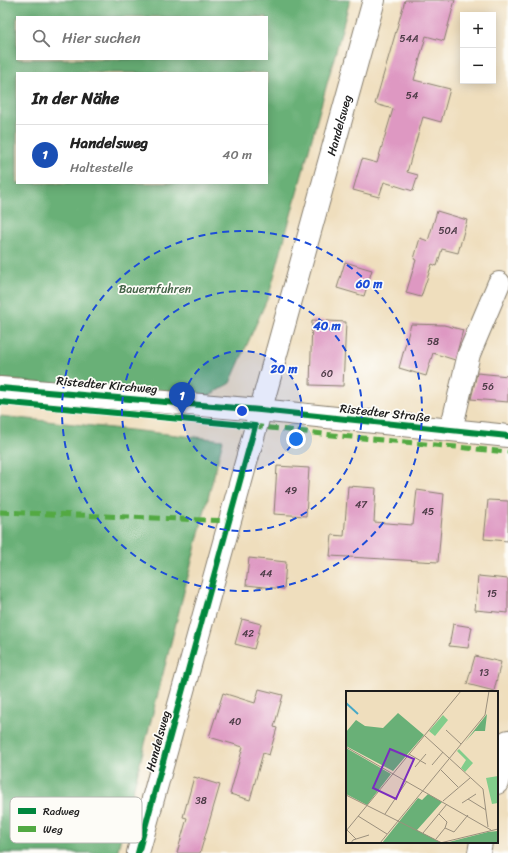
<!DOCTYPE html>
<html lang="de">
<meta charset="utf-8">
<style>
body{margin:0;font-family:Sriracha,sans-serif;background:#f2f2f2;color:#222}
.controls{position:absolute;right:12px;top:12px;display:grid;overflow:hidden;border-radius:0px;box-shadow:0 2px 10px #0003}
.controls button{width:36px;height:36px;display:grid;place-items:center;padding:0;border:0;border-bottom:1px solid #e0e0e0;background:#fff;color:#222;font:20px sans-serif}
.you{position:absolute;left:296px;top:439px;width:14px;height:14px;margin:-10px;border:3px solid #fff;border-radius:50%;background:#1a73e8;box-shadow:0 0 0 6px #1a73e833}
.badge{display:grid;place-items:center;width:26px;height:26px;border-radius:50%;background:#0f766e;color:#fff;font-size:13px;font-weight:700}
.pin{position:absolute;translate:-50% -33px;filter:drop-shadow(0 1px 2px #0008)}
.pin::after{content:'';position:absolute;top:21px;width:14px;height:12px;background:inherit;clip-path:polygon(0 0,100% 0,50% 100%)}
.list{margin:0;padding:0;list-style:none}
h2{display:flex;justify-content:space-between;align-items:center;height:52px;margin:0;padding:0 16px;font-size:17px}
h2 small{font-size:13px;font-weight:400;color:#767676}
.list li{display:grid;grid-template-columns:26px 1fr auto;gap:12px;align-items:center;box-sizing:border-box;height:60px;padding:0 16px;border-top:1px solid #e0e0e0}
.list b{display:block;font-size:15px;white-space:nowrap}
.list p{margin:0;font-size:13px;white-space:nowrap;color:#767676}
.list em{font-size:13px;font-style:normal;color:#767676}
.icon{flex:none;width:22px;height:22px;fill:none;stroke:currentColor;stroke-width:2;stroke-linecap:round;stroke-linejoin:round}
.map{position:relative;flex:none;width:508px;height:853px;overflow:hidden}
.search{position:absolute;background:#fff;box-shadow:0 2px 10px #0003;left:16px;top:16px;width:252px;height:44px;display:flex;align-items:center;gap:10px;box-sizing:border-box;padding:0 14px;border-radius:0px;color:#767676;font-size:15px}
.panel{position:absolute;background:#fff;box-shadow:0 2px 10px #0003;left:16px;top:72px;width:252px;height:112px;border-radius:0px}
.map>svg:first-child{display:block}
.forest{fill:#69b077;stroke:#42664a;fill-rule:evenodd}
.building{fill:#de98c2}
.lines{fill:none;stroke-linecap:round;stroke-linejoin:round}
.minor-casing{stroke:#867d6c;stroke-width:24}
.minor{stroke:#fff;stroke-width:22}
.quiet{stroke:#52a943;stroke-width:5;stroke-dasharray:10 5;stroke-linecap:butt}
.cycleway-casing{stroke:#fdfcf7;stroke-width:8}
.cycleway{stroke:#00873e;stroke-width:6}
.ring{fill:none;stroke:#1d4ed8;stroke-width:2;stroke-dasharray:7 5}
.labels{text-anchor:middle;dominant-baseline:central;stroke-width:3.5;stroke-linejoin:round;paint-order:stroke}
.number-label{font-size:10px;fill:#4c3b46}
.street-label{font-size:12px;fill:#1c1c1c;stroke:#fdfcf7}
.park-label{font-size:12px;fill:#456348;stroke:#fdfcf7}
.inset-river{fill:none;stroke:#47a8c6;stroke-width:2}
.inset-road{fill:none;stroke:#9b907d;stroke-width:1}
.view{fill:#7b2cbf;fill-opacity:0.15;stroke:#7b2cbf;stroke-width:2}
.inset-edge{fill:none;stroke:#1c1c1c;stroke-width:2}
.key{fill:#fdfcf7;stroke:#bab9b5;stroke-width:1}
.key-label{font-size:11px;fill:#1c1c1c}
.centre{fill:#1d4ed8;stroke:#fdfcf7;stroke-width:2}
.ring-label{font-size:12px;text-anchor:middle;font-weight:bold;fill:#1d4ed8;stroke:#fdfcf7;stroke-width:3.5;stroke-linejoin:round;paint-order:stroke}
</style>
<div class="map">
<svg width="508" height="853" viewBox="0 0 508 853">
<rect width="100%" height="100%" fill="#fdfcf7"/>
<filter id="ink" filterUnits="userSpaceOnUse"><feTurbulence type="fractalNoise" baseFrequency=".025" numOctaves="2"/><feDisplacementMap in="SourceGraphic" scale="8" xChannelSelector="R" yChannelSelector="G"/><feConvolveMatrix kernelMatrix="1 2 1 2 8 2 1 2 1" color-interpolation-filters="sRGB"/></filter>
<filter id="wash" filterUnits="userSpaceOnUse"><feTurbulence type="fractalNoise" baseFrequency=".012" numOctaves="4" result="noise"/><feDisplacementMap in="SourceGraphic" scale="16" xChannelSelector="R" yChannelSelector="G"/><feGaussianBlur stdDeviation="0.9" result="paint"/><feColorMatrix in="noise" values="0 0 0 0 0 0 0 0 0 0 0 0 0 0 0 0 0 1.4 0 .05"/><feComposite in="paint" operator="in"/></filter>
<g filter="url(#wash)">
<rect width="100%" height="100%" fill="#efdebd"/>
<g class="forest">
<path d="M0 0H350L269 295 230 383 202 400 0 379ZM17 17H267V59H17ZM17 73H267V183H17Z"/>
<path d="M0 416 223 440 117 853H0Z"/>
</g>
<g id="blocks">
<g class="building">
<path d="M405 0H455L444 41 426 36 414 80 450 89 441 122 423 117 407 172 418 175 413 191 384 182 379 197 353 190 362 159 377 163 393 109 375 104Z"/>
<path d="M437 211 467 220 458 253 442 249 437 266 432 264 421 297 406 293 416 260 414 259 420 238 428 241Z"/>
<path d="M345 262 372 270 364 296 337 288Z"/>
<path d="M312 320 346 322 343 386 310 385Z"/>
<path d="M411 324 444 325 463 330 455 360 433 353 426 376 399 368Z"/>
<path d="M477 373 508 376V402L471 399Z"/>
<path d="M277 466 309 468 306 516 274 514Z"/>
<path d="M348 486 376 488 374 522 413 525 417 490 444 494 438 562 330 556 332 535 344 536Z"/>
<path d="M488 500 508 501V541L484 539Z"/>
<path d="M249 558 286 562 284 589 246 585Z"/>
<path d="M478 576 508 579V613L475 610Z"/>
<path d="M242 619 261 624 254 649 235 644Z"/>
<path d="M453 624 472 627 468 648 449 646Z"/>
<path d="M475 656 501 662 494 691 467 684Z"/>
<path d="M259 689 283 695 274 727 277 728 269 755 263 753 250 800 230 794 243 747 209 737 223 693 255 703Z"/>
<path d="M194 777 220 785 200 853H177L187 818 183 817Z"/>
</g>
</g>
</g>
<g filter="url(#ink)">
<use href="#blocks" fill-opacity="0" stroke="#867d6c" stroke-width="1"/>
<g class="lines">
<g class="minor-casing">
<g id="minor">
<path d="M0 388 260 410 508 436"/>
<path d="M451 430 469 354 499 283"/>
<path d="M497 783 508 741"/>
<path id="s1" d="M138 853 374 0"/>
<path d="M479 853 481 842"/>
</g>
</g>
<use href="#minor" class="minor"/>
<g class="quiet">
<path d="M253 426 341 436 508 452"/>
<path d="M0 512 230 521"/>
</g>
<g class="cycleway-casing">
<g id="cycleway">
<path d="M0 388 260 410 508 436"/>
<path d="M0 402 255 426 138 853"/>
</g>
</g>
<use href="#cycleway" class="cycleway"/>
</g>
</g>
<circle cx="242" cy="411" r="60" fill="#1d4ed8" fill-opacity=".12"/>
<g class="ring">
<circle cx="242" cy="411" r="60"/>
<circle cx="242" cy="411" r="120"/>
<circle cx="242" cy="411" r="180"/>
</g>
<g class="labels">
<g class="number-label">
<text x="409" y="39">54A</text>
<text x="412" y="96">54</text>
<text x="448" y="231">50A</text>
<text x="433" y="342">58</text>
<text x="327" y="374">60</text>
<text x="488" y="387">56</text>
<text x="291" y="491">49</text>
<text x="361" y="505">47</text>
<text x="428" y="512">45</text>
<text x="266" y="574">44</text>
<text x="492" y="594">15</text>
<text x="248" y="634">42</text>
<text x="484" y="673">13</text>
<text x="235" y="722">40</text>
<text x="201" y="801">38</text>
</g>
<g class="street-label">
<text stroke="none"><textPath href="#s1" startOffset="755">Handelsweg</textPath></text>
<text transform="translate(107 385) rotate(5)">Ristedter Kirchweg</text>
<text transform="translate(385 413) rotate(6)">Ristedter Straße</text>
<text transform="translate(158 741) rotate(-75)">Handelsweg</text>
</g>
<g class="park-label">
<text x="155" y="289">Bauernfuhren</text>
</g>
</g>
<g transform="translate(346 691)">
<rect width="152" height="152" fill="#efdebd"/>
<path d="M97 24 102 29 89 45 83 40ZM113 58 127 72 119 81 115 77 120 69 111 60ZM152 85V112L146 113 140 87Z" fill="#82cd8b"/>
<path d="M52 22 78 44 47 80 0 55V41L10 29 19 35 37 37ZM141 23 139 40H129L119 51ZM0 57 45 83 21 114 0 103ZM82 103 96 111 71 139 94 151 36 152 72 107 76 109ZM152 140 151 152H99L142 141Z" fill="#69b077"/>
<path class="inset-river" d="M0 12 12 23"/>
<path class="inset-road" d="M100 39 115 53M79 45 137 98 142 136M0 56 145 139M63 63 80 73M86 74 97 61M69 76 80 63M95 79 112 96M0 104 96 152M122 108 140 119M97 110 124 87M116 112 130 103M39 123 61 90M93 123 101 131 99 137M12 125 41 143M1 139 10 148M0 140 115 0M77 142 101 113M90 148 99 137 108 141 122 124M5 152 7 149 23 144M34 152 139 24 143 0M94 152 152 138"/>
<path class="view" d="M44 58 68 68 50 108 27 97Z"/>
<rect width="152" height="152" class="inset-edge"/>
</g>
<rect x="10" y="797" width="132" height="46" rx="6" class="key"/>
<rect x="18" y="808" width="18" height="6" fill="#00873e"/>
<rect x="18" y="826" width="18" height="6" fill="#52a943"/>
<g class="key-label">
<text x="43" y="815">Radweg</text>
<text x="43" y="833">Weg</text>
</g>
<circle cx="242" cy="411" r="6" class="centre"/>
<g class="ring-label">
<text x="369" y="288">60 m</text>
<text x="327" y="330">40 m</text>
<text x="284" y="373">20 m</text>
</g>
</svg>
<div class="controls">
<button>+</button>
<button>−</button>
</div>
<div class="you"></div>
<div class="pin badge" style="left:182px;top:415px;background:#1a4fb4">1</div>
<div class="search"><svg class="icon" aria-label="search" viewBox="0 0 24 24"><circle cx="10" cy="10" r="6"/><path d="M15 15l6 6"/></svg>Hier suchen</div>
<section class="panel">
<h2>In der Nähe<small></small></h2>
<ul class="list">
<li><span class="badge" style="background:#1a4fb4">1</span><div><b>Handelsweg</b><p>Haltestelle</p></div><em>40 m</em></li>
</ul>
</section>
</div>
